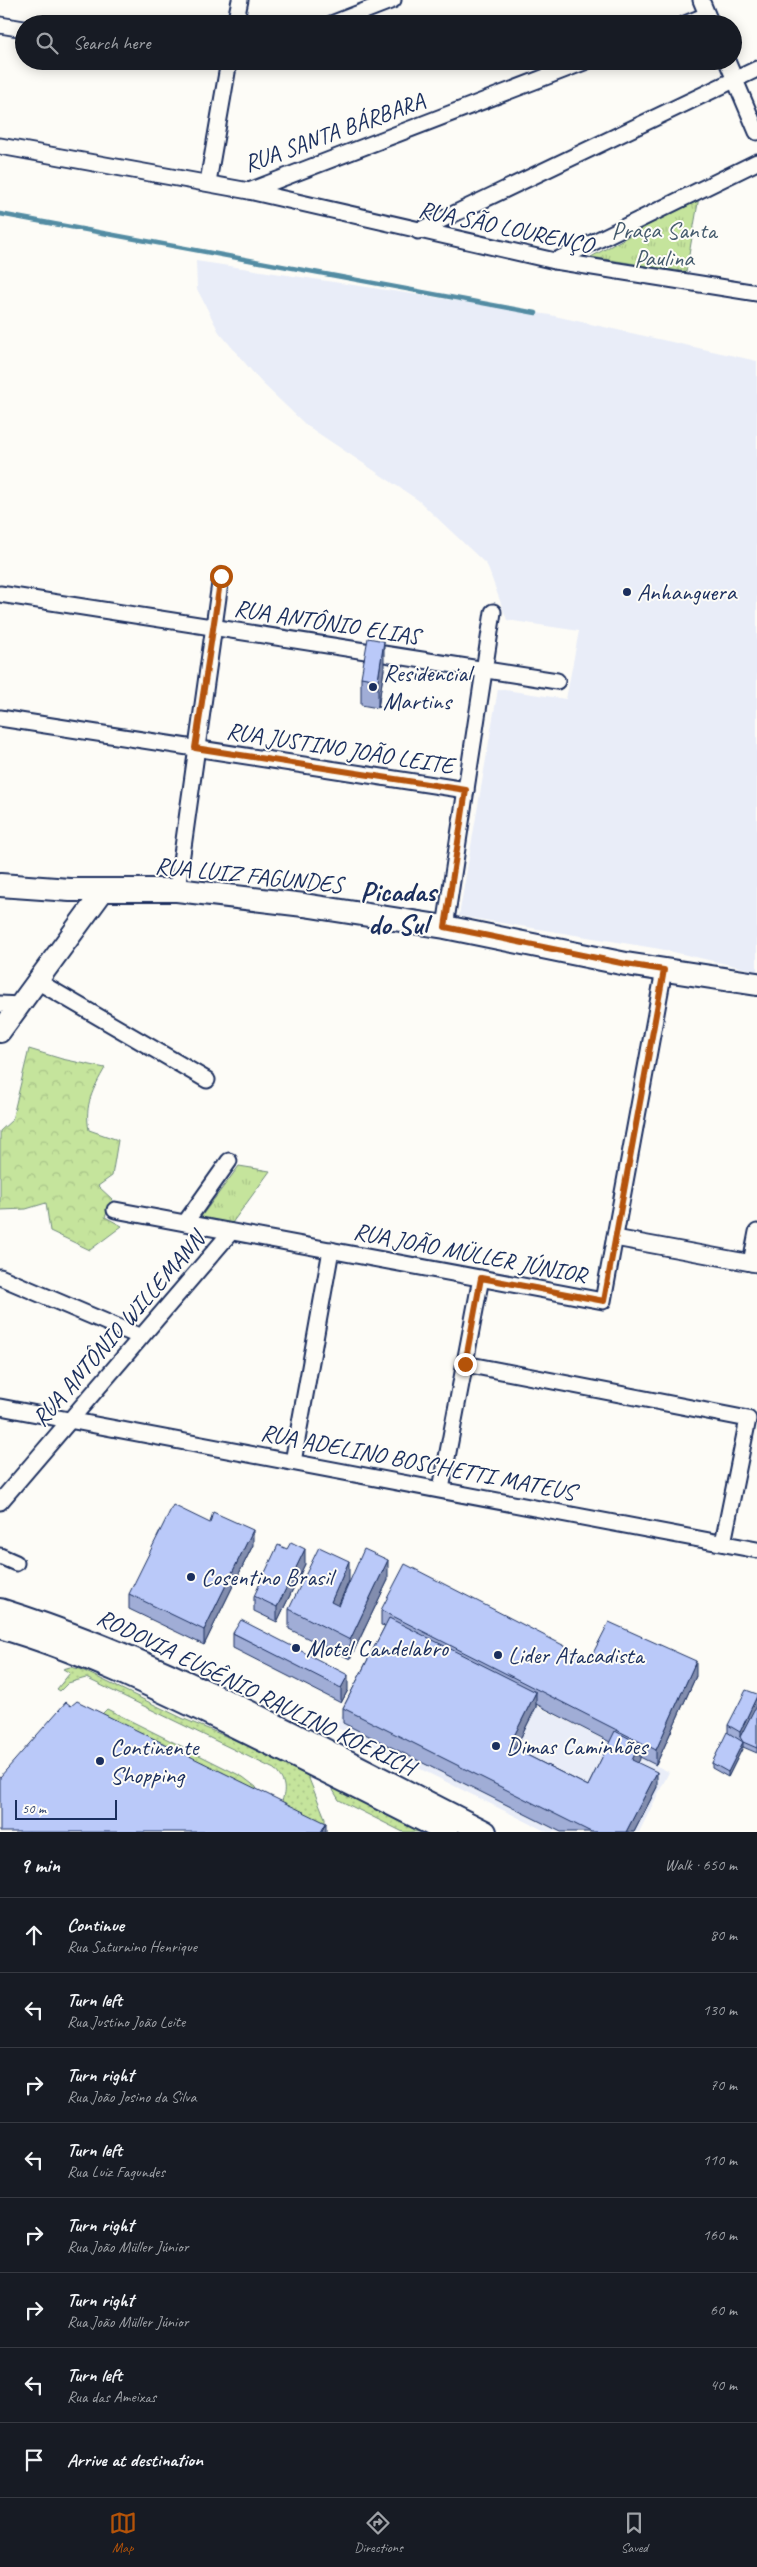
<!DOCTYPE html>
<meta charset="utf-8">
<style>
body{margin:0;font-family:Caveat,sans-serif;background:#20242c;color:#f1f3f6}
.scale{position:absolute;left:15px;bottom:12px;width:102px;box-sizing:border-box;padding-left:5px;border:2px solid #1b2f5e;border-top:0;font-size:14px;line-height:18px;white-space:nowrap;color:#1b2f5e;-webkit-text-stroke:4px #fdfcf7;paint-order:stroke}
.stop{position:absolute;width:15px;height:15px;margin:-11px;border:4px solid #b45309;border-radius:50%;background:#fff}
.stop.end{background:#b45309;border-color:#fff;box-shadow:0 1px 5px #0008}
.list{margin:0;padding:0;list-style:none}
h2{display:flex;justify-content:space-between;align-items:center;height:65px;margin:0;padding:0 20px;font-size:21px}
h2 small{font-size:16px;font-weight:400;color:#9ea1a6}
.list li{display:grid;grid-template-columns:32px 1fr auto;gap:15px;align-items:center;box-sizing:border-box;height:75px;padding:0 20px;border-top:1px solid #363941}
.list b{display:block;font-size:19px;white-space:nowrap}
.list p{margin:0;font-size:16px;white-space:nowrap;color:#9ea1a6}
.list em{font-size:16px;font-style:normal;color:#9ea1a6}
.icon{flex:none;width:28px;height:28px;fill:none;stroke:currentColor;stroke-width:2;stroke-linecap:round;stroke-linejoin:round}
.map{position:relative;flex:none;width:757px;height:1832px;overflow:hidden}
.search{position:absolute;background:#171b24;box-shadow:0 2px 12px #0003;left:15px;right:15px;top:15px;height:55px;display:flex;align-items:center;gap:12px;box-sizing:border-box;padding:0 18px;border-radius:28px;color:#9ea1a6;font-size:19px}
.sheet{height:665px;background:#171b24}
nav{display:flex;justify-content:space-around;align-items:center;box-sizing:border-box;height:70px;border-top:1px solid #363941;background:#171b24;font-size:14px;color:#9ea1a6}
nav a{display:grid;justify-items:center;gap:2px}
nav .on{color:#b45309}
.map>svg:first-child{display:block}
.built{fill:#e9edf8}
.grass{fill:url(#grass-dots);stroke:#708a7d}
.forest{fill:url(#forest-crowns);stroke:#708a7d}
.park{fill:url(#park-tufts);stroke:#708a7d}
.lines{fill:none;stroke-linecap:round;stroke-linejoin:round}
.stream{stroke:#538ca3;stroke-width:4.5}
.minor-casing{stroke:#1b2f5e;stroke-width:19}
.tertiary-casing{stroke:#1b2f5e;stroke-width:24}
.secondary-casing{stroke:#1b2f5e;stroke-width:26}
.minor{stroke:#fdfcf7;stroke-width:15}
.tertiary{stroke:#fdfcf7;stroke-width:20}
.secondary{stroke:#fdfcf7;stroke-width:22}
.wall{fill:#a0add6;stroke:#1b2f5e;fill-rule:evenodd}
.shaded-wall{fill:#828dae;stroke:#1b2f5e}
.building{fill:#bac9f9;stroke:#1b2f5e}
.route{stroke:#b45309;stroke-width:6}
.poi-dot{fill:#1b2f5e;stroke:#fdfcf7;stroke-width:2}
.labels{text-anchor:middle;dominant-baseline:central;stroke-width:4;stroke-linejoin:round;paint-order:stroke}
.street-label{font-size:24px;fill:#1b2f5e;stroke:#fdfcf7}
.park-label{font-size:24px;fill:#465c6e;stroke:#fdfcf7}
.poi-label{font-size:24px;fill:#1b2f5e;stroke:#fdfcf7;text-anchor:start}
.district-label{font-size:29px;font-weight:bold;fill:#1b2f5e;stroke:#fdfcf7}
</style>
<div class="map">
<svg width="757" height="1832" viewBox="0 0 757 1832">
<defs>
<pattern id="grass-dots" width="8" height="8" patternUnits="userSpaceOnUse" patternTransform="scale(1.25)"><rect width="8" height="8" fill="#c5e49c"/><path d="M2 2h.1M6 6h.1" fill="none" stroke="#a9c489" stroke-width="1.8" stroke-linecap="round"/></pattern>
<pattern id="forest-crowns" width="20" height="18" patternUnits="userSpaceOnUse" patternTransform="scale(1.25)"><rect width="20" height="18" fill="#c5e49c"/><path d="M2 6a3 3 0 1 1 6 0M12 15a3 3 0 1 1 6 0" fill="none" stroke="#a9c489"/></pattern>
<pattern id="park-tufts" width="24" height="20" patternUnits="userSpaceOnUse" patternTransform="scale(1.25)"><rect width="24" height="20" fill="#c5e49c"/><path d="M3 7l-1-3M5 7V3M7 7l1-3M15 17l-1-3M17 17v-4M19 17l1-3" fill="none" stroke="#a9c489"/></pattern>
</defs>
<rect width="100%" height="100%" fill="#fdfcf7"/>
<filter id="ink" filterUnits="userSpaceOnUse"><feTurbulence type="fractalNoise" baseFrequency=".02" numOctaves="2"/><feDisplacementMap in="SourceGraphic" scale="10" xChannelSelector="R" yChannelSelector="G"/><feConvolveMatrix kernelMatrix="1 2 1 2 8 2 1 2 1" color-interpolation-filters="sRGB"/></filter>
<g filter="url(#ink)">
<g class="built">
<path d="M196 261 550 315 757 361V971L660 949 459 916 498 689 566 699 579 631 507 620 487 565 418 500 306 425 261 382 219 332 197 289Z"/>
<path d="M384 1630 669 1772 639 1832H547L336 1727Z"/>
</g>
<g class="grass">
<path d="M70 1667 80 1669 184 1719 305 1769 325 1818V1825L281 1804C287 1788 285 1781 274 1769L86 1678 68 1683 60 1691 57 1689 70 1673 63 1669Z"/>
<path d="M107 1709 243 1777 256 1787 258 1794 99 1717Z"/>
<path d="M335 1786 432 1832H403L339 1800 333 1790Z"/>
</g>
<path class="forest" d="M29 1049 62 1059 105 1068C93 1089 84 1105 89 1130L118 1140 112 1176 98 1186 113 1200 105 1217 122 1226 90 1250 50 1231 46 1203 26 1209 0 1210V1131L12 1120Z"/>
<g class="park">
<path d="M699 197 686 272 591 257Z"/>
<path d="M239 1166 270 1171 232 1223 200 1218Z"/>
</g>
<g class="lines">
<path class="stream" d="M0 214 536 313"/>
<g class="minor-casing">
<g id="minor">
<path d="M701 0 711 24"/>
<path d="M235 24 240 0"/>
<path d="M331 24 393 0"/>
<path d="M685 24 707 15"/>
<path d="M0 25 24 29"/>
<path d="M727 61 757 132"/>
<path d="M0 146 249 191 587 61"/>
<path d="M208 182 229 61"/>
<path d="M249 191 555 261 757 293"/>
<path d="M418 231 757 69"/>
<path d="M555 261 757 162"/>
<path d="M0 594 557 681"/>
<path d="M0 718 466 790"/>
<path d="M177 890 221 576"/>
<path d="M445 927 493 612"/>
<path d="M37 981 207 1080"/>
<path d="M0 1004 20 1005"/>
<path d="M115 1210 603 1301 664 970"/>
<path d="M185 1223 229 1161"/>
<path d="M615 1238 757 1264"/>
<path d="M751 1263 757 1232"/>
<path d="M0 1277 141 1337"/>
<path d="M465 1364 748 1419 723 1543"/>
<path d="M0 1407 757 1550"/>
<path d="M293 1462 331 1250"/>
<path d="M441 1489 481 1278"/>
<path d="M0 1502 231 1232"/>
<path d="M0 1556 16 1563"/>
</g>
</g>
<g class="tertiary-casing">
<path id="tertiary" d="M0 1032 104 890"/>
</g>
<g class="secondary-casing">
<g id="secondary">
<path d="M0 885 70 890H177L304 905 445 927 626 964 757 984"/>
<path d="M0 1610C170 1663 326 1752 485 1832"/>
<path d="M0 1627C79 1650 153 1686 227 1722 300 1758 374 1795 447 1832"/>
</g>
</g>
<use href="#minor" class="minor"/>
<use href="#tertiary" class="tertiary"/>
<use href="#secondary" class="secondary"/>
</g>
<g class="wall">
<path d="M384 669 378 708 361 705V677Z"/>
<path d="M253 1545 204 1645 129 1609V1594Z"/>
<path d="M305 1564 277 1622 254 1611V1596Z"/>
<path d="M388 1580 350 1659 289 1629V1609L349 1581 338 1606Z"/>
<path d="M381 1610 590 1659 696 1676 656 1765 640 1757 638 1763 657 1787 634 1832H561L343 1723V1708L385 1626 381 1625ZM536 1704 610 1742 588 1786 515 1749 536 1707Z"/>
<path d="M233 1633 348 1690 341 1703 233 1648Z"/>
<path d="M757 1694V1753L743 1747 728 1777 712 1768V1763L728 1732V1725Z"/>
</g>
<g class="shaded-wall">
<path d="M384 641V669L378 708V680Z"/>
<path d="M253 1530V1545L204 1645V1630Z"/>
<path d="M305 1549V1564L277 1622V1607Z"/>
<path d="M388 1560V1580L350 1659V1640Z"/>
<path d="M349 1561V1581L331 1622V1602Z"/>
<path d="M696 1661V1676L656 1765V1750Z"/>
<path d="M348 1675V1690L341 1703V1688Z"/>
<path d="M536 1692V1707L509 1761V1746Z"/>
<path d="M757 1696V1706L740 1737V1732Z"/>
<path d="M743 1742V1747L728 1777V1772Z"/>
<path d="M640 1744V1759L632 1775V1760Z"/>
<path d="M657 1772V1787L634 1832H626Z"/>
<path d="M326 1823V1832H321Z"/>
</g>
<g class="building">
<path d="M368 638 384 641 378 680 361 677Z"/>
<path d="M173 1505 210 1523 213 1512 253 1530 204 1630 129 1594Z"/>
<path d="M291 1542 305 1549 277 1607 254 1596 278 1545 287 1549Z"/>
<path d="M319 1547 349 1561 331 1602 339 1606 364 1549 388 1560 350 1640 289 1609Z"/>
<path d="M405 1564 590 1659 609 1622 696 1661 656 1750 381 1610Z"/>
<path d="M389 1618 536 1692 509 1746 588 1786 615 1731 640 1744 632 1760 657 1772 626 1832H591L343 1708Z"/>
<path d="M241 1620 348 1675 341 1688 233 1633Z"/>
<path d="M746 1690 757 1694V1696L740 1732 728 1725Z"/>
<path d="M77 1701 326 1823 321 1832H0V1777L66 1702 71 1706Z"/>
<path d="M757 1704V1748L743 1742 740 1737Z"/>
<path d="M727 1732 743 1742 728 1772 712 1763Z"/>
</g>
</g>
<g class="lines" filter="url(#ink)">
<path class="route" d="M221 576 195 748 466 790 445 927 626 964 664 970 604 1301 481 1278 465 1364"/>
</g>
<g class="poi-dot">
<circle cx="627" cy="592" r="5"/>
<circle cx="373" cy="687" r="5"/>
<circle cx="191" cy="1577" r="5"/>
<circle cx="296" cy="1648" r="5"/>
<circle cx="498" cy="1655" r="5"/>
<circle cx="496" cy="1746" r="5"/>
<circle cx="100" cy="1761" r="5"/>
</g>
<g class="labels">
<g class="street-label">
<text transform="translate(334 132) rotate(-20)">RUA SANTA BÁRBARA</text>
<text transform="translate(506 227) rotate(12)">RUA SÃO LOURENÇO</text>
<text transform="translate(327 622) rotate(9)">RUA ANTÔNIO ELIAS</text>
<text transform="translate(340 748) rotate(9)">RUA JUSTINO JOÃO LEITE</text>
<text transform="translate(249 875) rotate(6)">RUA LUIZ FAGUNDES</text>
<text transform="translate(470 1253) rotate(11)">RUA JOÃO MÜLLER JÚNIOR</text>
<text transform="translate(118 1329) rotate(-49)">RUA ANTÔNIO WILLEMANN</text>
<text transform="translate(418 1462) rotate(11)">RUA ADELINO BOSCHETTI MATEUS</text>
<text transform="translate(256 1692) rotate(26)">RODOVIA EUGÊNIO RAULINO KOERICH</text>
</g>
<g class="park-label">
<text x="664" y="230">Praça Santa<tspan x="664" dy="28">Paulina</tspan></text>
</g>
<g class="poi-label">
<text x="637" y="592">Anhanguera</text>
<text x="383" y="673">Residencial<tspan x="383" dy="28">Martins</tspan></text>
<text x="201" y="1577">Cosentino Brasil</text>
<text x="306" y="1648">Motel Candelabro</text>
<text x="508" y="1655">Lider Atacadista</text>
<text x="506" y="1746">Dimas Caminhões</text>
<text x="110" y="1747">Continente<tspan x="110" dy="28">Shopping</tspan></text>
</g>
<g class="district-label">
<text x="398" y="891">Picadas<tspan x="398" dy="33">do Sul</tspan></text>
</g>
</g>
</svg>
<div class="scale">50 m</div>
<div class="stop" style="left:221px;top:576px"></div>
<div class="stop end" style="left:465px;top:1364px"></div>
<div class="search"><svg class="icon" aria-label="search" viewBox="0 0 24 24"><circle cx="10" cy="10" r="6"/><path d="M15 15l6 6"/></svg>Search here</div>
</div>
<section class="sheet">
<h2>9 min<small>Walk · 650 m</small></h2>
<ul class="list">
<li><svg class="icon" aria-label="ahead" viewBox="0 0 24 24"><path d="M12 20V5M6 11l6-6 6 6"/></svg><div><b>Continue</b><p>Rua Saturnino Henrique</p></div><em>80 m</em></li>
<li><svg class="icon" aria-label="left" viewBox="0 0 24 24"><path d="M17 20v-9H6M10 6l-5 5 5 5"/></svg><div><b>Turn left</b><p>Rua Justino João Leite</p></div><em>130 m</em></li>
<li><svg class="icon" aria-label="right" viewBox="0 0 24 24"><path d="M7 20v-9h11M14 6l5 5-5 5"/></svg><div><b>Turn right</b><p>Rua João Josino da Silva</p></div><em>70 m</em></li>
<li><svg class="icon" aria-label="left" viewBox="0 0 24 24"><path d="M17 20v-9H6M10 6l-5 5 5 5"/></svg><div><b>Turn left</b><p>Rua Luiz Fagundes</p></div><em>110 m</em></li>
<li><svg class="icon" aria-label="right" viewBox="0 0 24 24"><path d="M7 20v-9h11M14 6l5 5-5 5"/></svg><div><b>Turn right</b><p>Rua João Müller Júnior</p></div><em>160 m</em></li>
<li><svg class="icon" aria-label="right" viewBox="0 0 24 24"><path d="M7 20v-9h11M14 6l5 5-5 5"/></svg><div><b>Turn right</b><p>Rua João Müller Júnior</p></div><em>60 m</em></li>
<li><svg class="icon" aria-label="left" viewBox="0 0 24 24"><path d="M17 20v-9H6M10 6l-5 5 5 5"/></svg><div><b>Turn left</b><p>Rua das Ameixas</p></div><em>40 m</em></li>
<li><svg class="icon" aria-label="arrive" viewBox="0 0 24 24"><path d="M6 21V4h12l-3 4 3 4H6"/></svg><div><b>Arrive at destination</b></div></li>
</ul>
</section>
<nav>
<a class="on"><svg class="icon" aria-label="map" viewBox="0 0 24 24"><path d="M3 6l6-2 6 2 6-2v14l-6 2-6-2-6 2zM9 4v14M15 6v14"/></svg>Map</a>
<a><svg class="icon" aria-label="directions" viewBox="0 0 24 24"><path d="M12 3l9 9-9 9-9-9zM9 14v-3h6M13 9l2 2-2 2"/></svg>Directions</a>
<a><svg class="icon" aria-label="saved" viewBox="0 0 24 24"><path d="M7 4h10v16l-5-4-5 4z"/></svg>Saved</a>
</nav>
